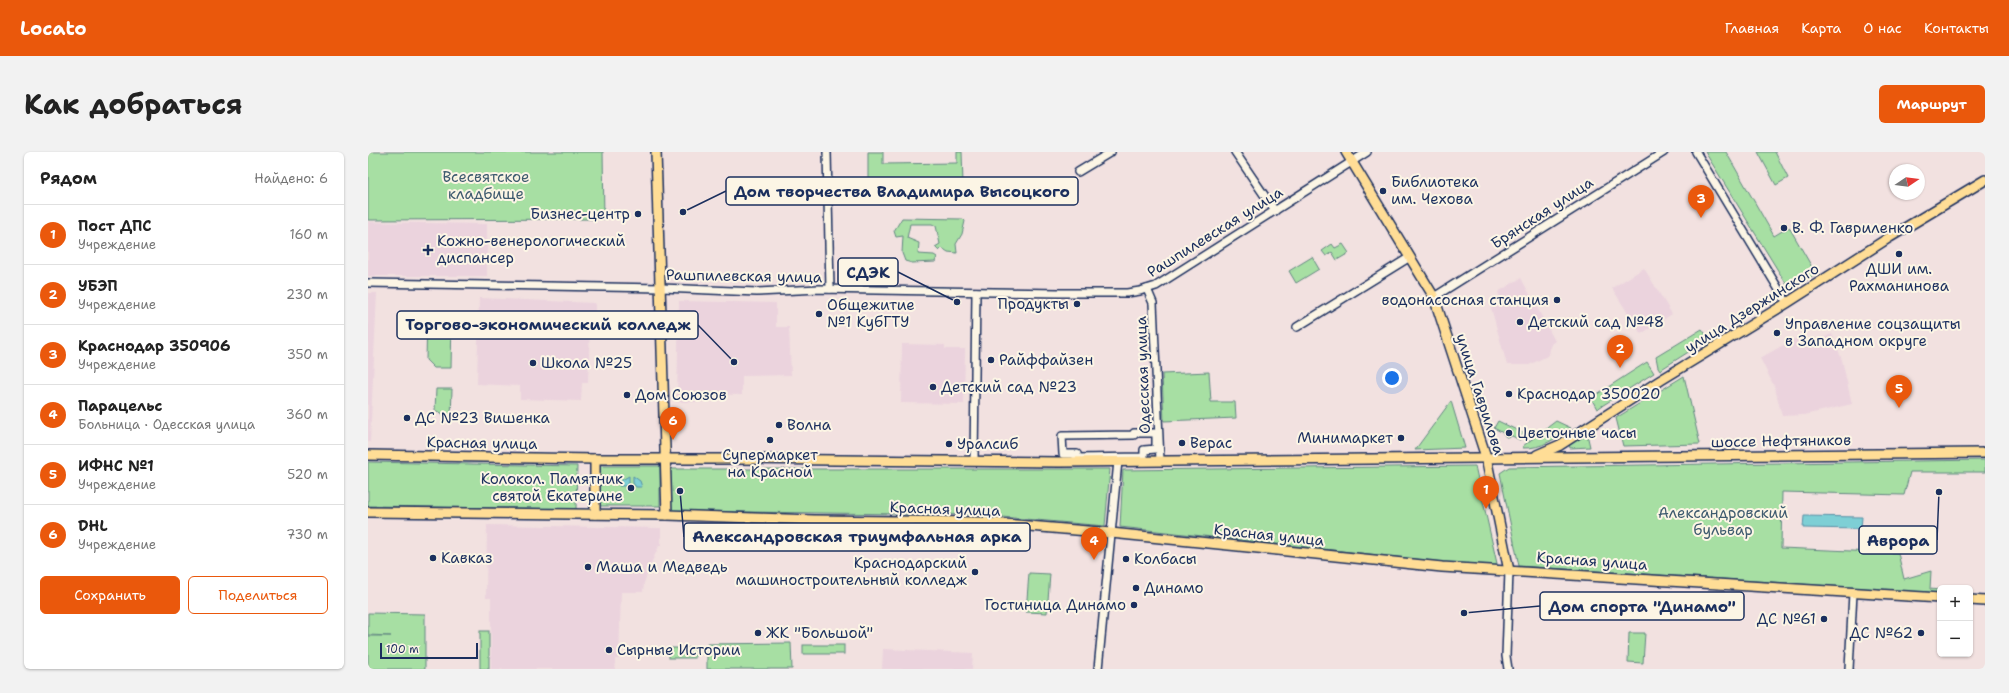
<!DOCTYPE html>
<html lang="ru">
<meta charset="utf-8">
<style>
body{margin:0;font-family:"Shantell Sans",sans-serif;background:#f2f2f2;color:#222}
.controls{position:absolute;right:12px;bottom:12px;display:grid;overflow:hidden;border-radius:6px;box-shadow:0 1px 3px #0004}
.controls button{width:36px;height:36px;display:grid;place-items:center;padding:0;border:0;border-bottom:1px solid #e0e0e0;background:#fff;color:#222;font:20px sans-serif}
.compass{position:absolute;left:1521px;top:12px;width:36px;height:36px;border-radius:50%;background:#fff;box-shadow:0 1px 3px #0004;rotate:77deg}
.scale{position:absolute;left:12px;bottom:10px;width:98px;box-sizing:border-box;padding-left:4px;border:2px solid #1b2f5e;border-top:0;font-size:11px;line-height:14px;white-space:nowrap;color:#1b2f5e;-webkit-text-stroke:3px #fcf5e5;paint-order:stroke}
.you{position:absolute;left:1024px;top:226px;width:14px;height:14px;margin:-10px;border:3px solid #fff;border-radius:50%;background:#1a73e8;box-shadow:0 0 0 6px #1a73e833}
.badge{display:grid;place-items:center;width:26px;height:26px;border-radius:50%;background:#ea580c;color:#fff;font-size:13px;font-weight:700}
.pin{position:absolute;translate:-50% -33px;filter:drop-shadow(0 1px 2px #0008)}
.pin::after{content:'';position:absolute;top:21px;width:14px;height:12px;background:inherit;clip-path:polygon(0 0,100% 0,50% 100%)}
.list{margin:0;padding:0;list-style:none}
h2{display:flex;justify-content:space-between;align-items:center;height:52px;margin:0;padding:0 16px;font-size:17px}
h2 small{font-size:13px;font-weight:400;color:#767676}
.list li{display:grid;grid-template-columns:26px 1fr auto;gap:12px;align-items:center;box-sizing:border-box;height:60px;padding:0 16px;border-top:1px solid #e0e0e0}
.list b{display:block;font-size:15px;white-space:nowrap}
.list p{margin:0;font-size:13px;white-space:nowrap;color:#767676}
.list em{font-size:13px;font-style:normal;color:#767676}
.actions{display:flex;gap:8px;padding:12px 16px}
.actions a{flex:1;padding:9px 0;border:1px solid #ea580c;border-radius:6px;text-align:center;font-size:14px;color:#ea580c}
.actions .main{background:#ea580c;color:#fff}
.map{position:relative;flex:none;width:1617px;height:517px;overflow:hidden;border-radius:6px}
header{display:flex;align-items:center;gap:24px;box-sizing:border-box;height:56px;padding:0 20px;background:#ea580c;color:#fff}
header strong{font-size:19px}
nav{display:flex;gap:22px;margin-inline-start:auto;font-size:14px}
.intro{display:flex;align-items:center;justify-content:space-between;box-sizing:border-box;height:96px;padding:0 24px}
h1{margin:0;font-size:28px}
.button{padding:10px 18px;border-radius:6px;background:#ea580c;color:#fff;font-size:14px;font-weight:700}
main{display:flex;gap:24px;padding:0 24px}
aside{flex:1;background:#fff;border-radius:6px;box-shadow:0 1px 3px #0004}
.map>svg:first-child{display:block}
.built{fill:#ebd3dd}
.green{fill:#a7dfa3;stroke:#618780}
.water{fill:#7ecfd5;stroke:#568fa5}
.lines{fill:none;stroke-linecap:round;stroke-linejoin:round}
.minor-casing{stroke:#1b2f5e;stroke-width:10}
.major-casing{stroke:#1b2f5e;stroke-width:12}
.minor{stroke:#fcf5e5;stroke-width:7}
.major{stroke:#ffdd96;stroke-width:9}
.poi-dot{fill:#1b2f5e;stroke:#fcf5e5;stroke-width:1.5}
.labels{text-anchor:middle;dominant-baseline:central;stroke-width:4;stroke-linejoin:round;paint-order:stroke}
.park-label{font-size:15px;fill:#3e5b6f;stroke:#fcf5e5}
.poi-label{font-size:15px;fill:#1b2f5e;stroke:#fcf5e5;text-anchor:start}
.street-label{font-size:15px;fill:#1b2f5e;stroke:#fcf5e5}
.leader{fill:none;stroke:#1b2f5e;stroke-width:1.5}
.callout-dot{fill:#1b2f5e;stroke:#fcf5e5;stroke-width:1.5}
.callout{fill:#fcf5e5;stroke:#1b2f5e;stroke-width:1.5}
.callout-label{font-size:16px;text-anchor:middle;font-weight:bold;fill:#1b2f5e}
</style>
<header>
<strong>Locato</strong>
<nav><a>Главная</a><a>Карта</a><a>О нас</a><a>Контакты</a></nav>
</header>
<div class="intro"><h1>Как добраться</h1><a class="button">Маршрут</a></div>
<main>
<aside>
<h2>Рядом<small>Найдено: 6</small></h2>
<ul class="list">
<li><span class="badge">1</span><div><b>Пост ДПС</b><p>Учреждение</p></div><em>160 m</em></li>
<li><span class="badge">2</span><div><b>УБЭП</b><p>Учреждение</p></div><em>230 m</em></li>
<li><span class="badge">3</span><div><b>Краснодар 350906</b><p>Учреждение</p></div><em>350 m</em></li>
<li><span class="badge">4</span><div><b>Парацельс</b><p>Больница · Одесская улица</p></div><em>360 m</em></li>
<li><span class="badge">5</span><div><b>ИФНС №1</b><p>Учреждение</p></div><em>520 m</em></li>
<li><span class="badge">6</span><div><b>DHL</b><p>Учреждение</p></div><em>730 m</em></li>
</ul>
<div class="actions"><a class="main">Сохранить</a><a>Поделиться</a></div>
</aside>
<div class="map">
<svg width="1617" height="517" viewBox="0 0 1617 517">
<rect width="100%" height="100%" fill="#f2e1e0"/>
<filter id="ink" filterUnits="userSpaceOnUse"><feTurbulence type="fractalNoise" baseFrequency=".025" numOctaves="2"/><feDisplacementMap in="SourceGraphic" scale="8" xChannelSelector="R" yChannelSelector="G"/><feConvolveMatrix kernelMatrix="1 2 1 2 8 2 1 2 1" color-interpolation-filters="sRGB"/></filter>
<g filter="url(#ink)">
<g class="built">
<path d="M0 70 119 72V124H0Z"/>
<path d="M1276 116 1304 162 1273 182 1244 136Z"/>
<path d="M1153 126 1187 189 1183 192 1181 203 1161 213H1139L1122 152 1132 146 1130 140Z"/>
<path d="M0 141H9L2 290H0Z"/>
<path d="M111 146 227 151V175H222L220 231H214L213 249 152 247V234L109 232Z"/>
<path d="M311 149 408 151V175H421L423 223 374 224V243L337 242 336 250H309Z"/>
<path d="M1464 182 1474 208 1484 252 1436 263 1414 264 1407 236 1392 206 1432 184 1436 193Z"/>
<path d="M534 192 577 193V197H597L596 252 533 251Z"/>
<path d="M119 373 293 376V394H291L285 407 276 431 275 440H253L251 507H247V517H123V446H118Z"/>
<path d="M515 497 605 501 604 517H514Z"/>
</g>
<g class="green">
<path d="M0 0H235L236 67 0 68Z"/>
<path d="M500 0H515V12L589 11V0H594L595 32 500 34Z"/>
<path d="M1337 0H1358L1406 84 1421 75 1448 122 1422 138Z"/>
<path d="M1390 0H1407L1420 26 1408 33Z"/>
<path d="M534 66 595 67 597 69 594 82 588 92 589 101 580 100 574 96 571 99 567 95 572 92 568 74 564 72H542L539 86 551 91 550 102 566 103 569 105 567 110 544 111 537 109 534 101 535 84 528 85 526 79Z"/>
<path d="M964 92 967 96 975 92 981 101 969 108 964 100 958 104 954 99Z"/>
<path d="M944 105 951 117 928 131 921 119Z"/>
<path d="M59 165H84L83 216H66L58 208Z"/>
<path d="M1334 177 1341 187 1292 218 1290 215 1288 205Z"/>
<path d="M1279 210 1286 221 1229 257 1223 246Z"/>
<path d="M841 220 843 250H867L868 266 796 269 794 222Z"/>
<path d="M1316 224 1332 292 1255 294 1248 266Z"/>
<path d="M68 237H84L83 267 67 258Z"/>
<path d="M1083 249 1097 296 1047 298Z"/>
<path d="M1130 269 1155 281 1152 288 1144 284 1138 285 1135 281 1126 276Z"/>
<path d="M1188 269 1203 276C1188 286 1174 297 1155 296V294Z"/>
<path d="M1219 282 1222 295 1202 296 1201 292Z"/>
<path d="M1617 308V320H1542L1536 343 1414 340 1413 396 1530 401 1536 427 1563 419 1562 437 1572 438V441L1151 414 1132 321 1141 315Z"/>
<path d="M0 310 209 314 208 357 0 354Z"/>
<rect x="232" y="314" width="60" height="40"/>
<path d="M1107 314 1130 416 752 375 755 318Z"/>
<path d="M301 317H742L737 374 611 363 302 359Z"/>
<path d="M661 421 682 422 679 461 658 460Z"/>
<path d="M0 461 57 462V517H0V484H23L0 483Z"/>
<rect x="112" y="479" width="9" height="38"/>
<path d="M1261 481H1277L1275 511 1260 510Z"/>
<path d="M423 491 424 517H339V492Z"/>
<rect x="435" y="493" width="41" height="9"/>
<rect x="301" y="496" width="26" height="10"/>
</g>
<g class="water">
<path d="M261 324V331L258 334H251L254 328Z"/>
<path d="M265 324 272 329 274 335H268L265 331Z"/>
<path d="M1436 364 1494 365 1493 377 1435 376Z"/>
</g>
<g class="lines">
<g class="minor-casing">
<g id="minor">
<path d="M459 0 462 137"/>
<path d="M867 0 907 59"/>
<path d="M1328 0 1419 151"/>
<path d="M710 20 743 0"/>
<path d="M0 131 294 136 389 140 451 137 692 141H759L772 139 788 134 999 0"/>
<path d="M779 137 785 151 792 309"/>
<path d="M1066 145 1296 0"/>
<path d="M929 175 1042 105"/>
<path d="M766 281H786L788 282V297L776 298V305L708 306 709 302H695L694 284 766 283Z"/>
<path d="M606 309 608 140"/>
<path d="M730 517 750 309"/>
<path d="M1140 517 1138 504 1141 419"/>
<path d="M1481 517 1485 441"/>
</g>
</g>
<g class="major-casing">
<g id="major">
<path d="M288 0 299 363"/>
<path d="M978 0 1066 145 1118 305 1141 419"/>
<path d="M0 303 227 307H361L692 310 1617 301"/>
<path d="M1169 303 1192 293 1293 228 1419 151 1522 85 1617 28"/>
<path d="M0 360 299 363 446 368 612 370 743 381 1074 415 1572 446"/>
<path d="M227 362V307"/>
<path d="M1602 448 1617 449"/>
</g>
</g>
<use href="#minor" class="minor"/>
<use href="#major" class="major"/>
</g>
</g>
<g class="poi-dot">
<circle cx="1015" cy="39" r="4"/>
<circle cx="270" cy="62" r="4"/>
<circle cx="1416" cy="76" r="4"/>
<path d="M58 92h4v4h4v4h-4v4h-4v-4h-4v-4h4z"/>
<circle cx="1531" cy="102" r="4"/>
<circle cx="1189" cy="148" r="4"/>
<circle cx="709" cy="152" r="4"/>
<circle cx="451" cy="162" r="4"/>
<circle cx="1152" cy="170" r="4"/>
<circle cx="1409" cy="181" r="4"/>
<circle cx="623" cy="208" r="4"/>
<circle cx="165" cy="211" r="4"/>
<circle cx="565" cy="235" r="4"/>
<circle cx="1141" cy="242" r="4"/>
<circle cx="259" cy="243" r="4"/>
<circle cx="39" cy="266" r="4"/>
<circle cx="411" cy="273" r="4"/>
<circle cx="1141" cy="281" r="4"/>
<circle cx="1033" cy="286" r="4"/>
<circle cx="402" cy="288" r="4"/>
<circle cx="814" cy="291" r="4"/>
<circle cx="581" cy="292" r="4"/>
<circle cx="263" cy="336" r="4"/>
<circle cx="65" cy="406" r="4"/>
<circle cx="758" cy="407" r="4"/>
<circle cx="220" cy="415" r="4"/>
<circle cx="607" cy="420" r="4"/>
<circle cx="768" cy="436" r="4"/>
<circle cx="766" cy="453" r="4"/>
<circle cx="1456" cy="467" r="4"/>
<circle cx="390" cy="481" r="4"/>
<circle cx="1553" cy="481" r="4"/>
<circle cx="241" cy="498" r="4"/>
</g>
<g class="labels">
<g class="park-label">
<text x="118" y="25">Всесвятское<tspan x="118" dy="17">кладбище</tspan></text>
<text x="1355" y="361">Александровский<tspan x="1355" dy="17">бульвар</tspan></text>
</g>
<g class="poi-label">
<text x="1023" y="30">Библиотека<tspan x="1023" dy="17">им. Чехова</tspan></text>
<text x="262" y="62" text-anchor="end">Бизнес-центр</text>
<text x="1424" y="76">В. Ф. Гавриленко</text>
<text x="69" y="89">Кожно-венерологический<tspan x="69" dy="17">диспансер</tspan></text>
<text x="1531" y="117" text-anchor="middle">ДШИ им.<tspan x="1531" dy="17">Рахманинова</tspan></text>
<text x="1181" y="148" text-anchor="end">водонасосная станция</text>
<text x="701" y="152" text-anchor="end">Продукты</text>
<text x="459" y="153">Общежитие<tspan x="459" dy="17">№1 КубГТУ</tspan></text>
<text x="1160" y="170">Детский сад №48</text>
<text x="1417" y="172">Управление соцзащиты<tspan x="1417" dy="17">в Западном округе</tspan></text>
<text x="631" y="208">Райффайзен</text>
<text x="173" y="211">Школа №25</text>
<text x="573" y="235">Детский сад №23</text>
<text x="1149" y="242">Краснодар 350020</text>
<text x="267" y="243">Дом Союзов</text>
<text x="47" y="266">ДС №23 Вишенка</text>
<text x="419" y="273">Волна</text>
<text x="1149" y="281">Цветочные часы</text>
<text x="1025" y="286" text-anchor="end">Минимаркет</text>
<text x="822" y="291">Верас</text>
<text x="589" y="292">Уралсиб</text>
<text x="402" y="303" text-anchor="middle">Супермаркет<tspan x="402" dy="17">на Красной</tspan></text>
<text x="255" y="327" text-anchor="end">Колокол. Памятник<tspan x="255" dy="17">святой Екатерине</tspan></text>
<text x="73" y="406">Кавказ</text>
<text x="766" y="407">Колбасы</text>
<text x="599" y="411" text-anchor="end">Краснодарский<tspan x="599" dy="17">машиностроительный колледж</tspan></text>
<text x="228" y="415">Маша и Медведь</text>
<text x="776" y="436">Динамо</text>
<text x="758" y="453" text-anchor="end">Гостиница Динамо</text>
<text x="1448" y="467" text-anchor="end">ДС №61</text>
<text x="398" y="481">ЖК "Большой"</text>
<text x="1545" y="481" text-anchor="end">ДС №62</text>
<text x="249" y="498">Сырные Истории</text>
</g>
<g class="street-label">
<text transform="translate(1174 61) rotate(-33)">Брянская улица</text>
<text transform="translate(847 80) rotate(-32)">Рашпилевская улица</text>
<text transform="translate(376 124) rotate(1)">Рашпилевская улица</text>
<text transform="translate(1384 156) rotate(-32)">улица Дзержинского</text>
<text transform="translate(775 223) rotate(-92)">Одесская улица</text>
<text transform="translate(1112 242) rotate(72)">улица Гаврилова</text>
<text transform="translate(1413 289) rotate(-1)">шоссе Нефтяников</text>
<text transform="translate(114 291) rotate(1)">Красная улица</text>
<text transform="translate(577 357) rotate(2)">Красная улица</text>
<text transform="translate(901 383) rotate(6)">Красная улица</text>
<text transform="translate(1224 409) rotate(4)">Красная улица</text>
</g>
</g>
<path class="leader" d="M315 60L358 39M589 150L530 120M366 210L330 173M312 339L316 385M1571 340L1569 388M1096 461L1172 454"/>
<g class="callout-dot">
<circle cx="315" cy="60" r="4"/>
<circle cx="589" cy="150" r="4"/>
<circle cx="366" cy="210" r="4"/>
<circle cx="312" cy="339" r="4"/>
<circle cx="1571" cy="340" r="4"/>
<circle cx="1096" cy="461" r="4"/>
</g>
<g class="callout">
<rect x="358" y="25" width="352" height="28" rx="4"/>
<rect x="470" y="106" width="60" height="28" rx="4"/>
<rect x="29" y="159" width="301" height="28" rx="4"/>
<rect x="316" y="371" width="346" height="28" rx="4"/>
<rect x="1491" y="374" width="78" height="28" rx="4"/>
<rect x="1172" y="440" width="204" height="28" rx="4"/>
</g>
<g class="callout-label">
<text x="534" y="45">Дом творчества Владимира Высоцкого</text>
<text x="500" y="126">СДЭК</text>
<text x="180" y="178">Торгово-экономический колледж</text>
<text x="489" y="390">Александровская триумфальная арка</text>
<text x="1530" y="394">Аврора</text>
<text x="1274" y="460">Дом спорта "Динамо"</text>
</g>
</svg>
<div class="controls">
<button>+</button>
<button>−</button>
</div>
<svg class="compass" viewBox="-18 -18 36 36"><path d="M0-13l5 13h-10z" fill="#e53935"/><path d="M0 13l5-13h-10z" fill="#767676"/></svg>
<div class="scale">100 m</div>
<div class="you"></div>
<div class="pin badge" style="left:1118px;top:357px">1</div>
<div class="pin badge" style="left:1252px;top:216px">2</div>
<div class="pin badge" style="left:1333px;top:66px">3</div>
<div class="pin badge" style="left:726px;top:408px">4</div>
<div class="pin badge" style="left:1531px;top:256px">5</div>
<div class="pin badge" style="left:305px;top:288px">6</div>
</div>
</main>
